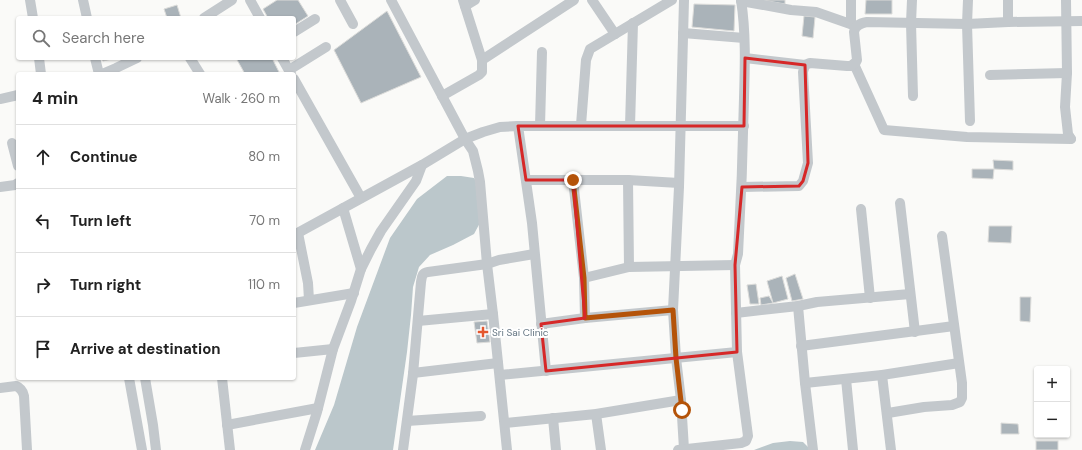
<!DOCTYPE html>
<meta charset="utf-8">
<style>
body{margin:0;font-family:"DM Sans",sans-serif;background:#f6f6f6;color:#222}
.controls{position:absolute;right:12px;bottom:12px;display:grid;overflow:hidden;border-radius:4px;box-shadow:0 1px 3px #0004}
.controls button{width:36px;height:36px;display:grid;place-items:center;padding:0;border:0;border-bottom:1px solid #e0e0e0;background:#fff;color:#222;font:20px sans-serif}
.stop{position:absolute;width:12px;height:12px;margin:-9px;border:3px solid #b45309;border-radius:50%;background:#fff}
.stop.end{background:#b45309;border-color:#fff;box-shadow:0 1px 4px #0008}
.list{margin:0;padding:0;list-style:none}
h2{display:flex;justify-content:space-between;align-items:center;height:52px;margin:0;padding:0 16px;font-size:17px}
h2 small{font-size:13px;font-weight:400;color:#767676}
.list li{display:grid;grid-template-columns:26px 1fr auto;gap:12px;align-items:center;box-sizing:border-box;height:64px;padding:0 16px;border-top:1px solid #e0e0e0}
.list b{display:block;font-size:15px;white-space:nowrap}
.list em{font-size:13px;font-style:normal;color:#767676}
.icon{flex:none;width:22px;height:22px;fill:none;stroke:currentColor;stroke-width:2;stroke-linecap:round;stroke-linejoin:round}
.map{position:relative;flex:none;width:1082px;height:450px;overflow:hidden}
.search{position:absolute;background:#fff;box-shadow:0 1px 3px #0004;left:16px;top:16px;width:280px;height:44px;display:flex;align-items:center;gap:10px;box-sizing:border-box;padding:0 14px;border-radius:4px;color:#767676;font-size:15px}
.panel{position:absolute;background:#fff;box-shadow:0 1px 3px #0004;left:16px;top:72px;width:280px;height:308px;border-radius:4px}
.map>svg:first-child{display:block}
.water{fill:#bbc7cb}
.building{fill:#aab3b9;stroke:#dcdcda}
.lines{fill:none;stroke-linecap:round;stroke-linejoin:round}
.minor{stroke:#c3c8cc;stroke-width:10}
.route{stroke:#b45309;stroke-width:5}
.marked{fill:none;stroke:#d62828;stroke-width:3;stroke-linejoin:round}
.poi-dot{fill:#e4572e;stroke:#fff;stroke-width:1.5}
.labels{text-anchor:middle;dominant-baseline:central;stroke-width:4;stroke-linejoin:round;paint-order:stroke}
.poi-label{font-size:10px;fill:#657683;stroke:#fff;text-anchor:start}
</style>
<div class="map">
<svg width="1082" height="450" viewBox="0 0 1082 450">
<rect width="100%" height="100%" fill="#fafaf8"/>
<g class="water">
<path d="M447 176H461L474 178 480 188 482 219 474 234 453 245 430 255 419 267 413 287 411 315 407 352 393 450H315L334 405 357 327 390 238 417 199Z"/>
<path d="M790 441 803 442 809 448 810 450H754L773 443Z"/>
</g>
<g class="building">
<path d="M277 0H298L308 16 294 25V18H268L263 9Z"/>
<path d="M762 0H785V4Z"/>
<path d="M866 0H892V14H865Z"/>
<path d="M694 4 735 5 734 31 692 27Z"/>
<path d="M177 5 181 18H167L164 9Z"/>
<path d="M387 11 421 77 361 103 334 50Z"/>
<path d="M804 16 815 17 813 38 802 36Z"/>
<path d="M102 58H116L103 61Z"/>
<path d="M236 58H272L280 74H245Z"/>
<path d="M993 160 1013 161V170L994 169Z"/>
<path d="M972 169H994L993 179 972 178Z"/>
<path d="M989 226H1012L1011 243 988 242Z"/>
<path d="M795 274 803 299 792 301 786 278Z"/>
<path d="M782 276 788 299 773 303 767 281Z"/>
<path d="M756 284 759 304H750L747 285Z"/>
<path d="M769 296 773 303 761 305 760 298Z"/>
<path d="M1020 297H1031L1030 322 1020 321Z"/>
<path d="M487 321 490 342 477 343 474 322Z"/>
<path d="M1001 423 1018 424 1019 434H1001Z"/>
<rect x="1036" y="441" width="22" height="9"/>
</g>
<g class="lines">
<g class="minor">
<path d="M30 0 33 18"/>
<path d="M83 0 87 18"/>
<path d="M250 0 260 18"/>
<path d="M340 0 353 24"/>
<path d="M391 0 465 139 473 151 478 171 480 182 487 264 493 314 507 450"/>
<path d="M592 0 615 34"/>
<path d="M912 0 911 23 913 96"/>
<path d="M968 0 967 24 970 121"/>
<path d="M1008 0V22"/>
<path d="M1066 0 1067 73 1065 107 1068 134 1071 139"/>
<path d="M741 1 791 10 816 12 856 26"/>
<path d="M465 6 475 0"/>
<path d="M204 18 232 0"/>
<path d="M851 24V0"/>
<path d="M294 32 315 19"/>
<path d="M683 33 744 38"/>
<path d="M39 58 41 74"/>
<path d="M95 58 99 74"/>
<path d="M190 58 200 74"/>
<path d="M282 58 291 74"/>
<path d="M745 58 805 65"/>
<path d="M482 60 574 0"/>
<path d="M854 64 884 130 967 137 1071 139"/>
<path d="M289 70 326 47"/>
<path d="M102 74 116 68 137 58"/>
<path d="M990 75 1067 73"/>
<path d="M294 79 361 198"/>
<path d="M442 96 479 75 482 72V60L463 0"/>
<path d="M0 99 18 95"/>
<path d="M581 125 586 60 590 49 672 0"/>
<path d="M518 126 532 223 546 371"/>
<path d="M540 126 542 52"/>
<path d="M630 126 633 23"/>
<path d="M12 143 18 166"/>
<path d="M526 180H628L679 183"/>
<path d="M573 180 584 278 585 318"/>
<path d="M628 180 629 267"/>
<path d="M0 187 15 185 18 183"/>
<path d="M742 187 799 186 803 181 808 163 803 72 805 65 810 63 847 66H851L856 62 857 60 854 32C855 25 861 23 867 22L967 24 1008 22 1082 21"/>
<path d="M900 203 915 332"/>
<path d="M343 208 361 269"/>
<path d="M861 209 870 298"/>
<path d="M298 233 308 283 309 300"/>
<path d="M294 235 422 165 465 139 483 132 500 127 518 126H744"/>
<path d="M584 278 629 267 735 265"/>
<path d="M294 303 354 293"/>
<path d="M798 306 805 383 813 450"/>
<path d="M736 313 798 306 817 302 910 294"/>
<path d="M418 321 493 314"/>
<path d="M541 324 585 318 673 310"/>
<path d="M801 346 954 326"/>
<path d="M294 353 333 349"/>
<path d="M413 373 498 363"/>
<path d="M500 375 737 352"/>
<path d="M882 375 891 450"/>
<path d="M129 378 142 450"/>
<path d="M145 378 153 425 156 450"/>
<path d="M222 378 230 450"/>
<path d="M846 379 853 450"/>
<path d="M805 383 882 375 959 363"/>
<path d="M0 388 16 386C21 388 23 391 24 396L27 450"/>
<path d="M888 413 924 407 952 405 960 402 962 398V383L942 236"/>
<path d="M596 414 601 450"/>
<path d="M553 418 556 450"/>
<path d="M407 421 481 416"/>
<path d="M505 423 596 414 681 400"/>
<path d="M227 425 318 408"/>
<path d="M684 449 681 400 676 358 673 310 679 187 684 0"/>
<path d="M305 450 317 412 333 349 351 301 361 269 371 249 381 231 416 181 422 165"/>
<path d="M403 450 413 374 421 282C422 276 422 273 428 272L487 264 499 260 534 254"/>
<path d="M678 450 741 443 746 441 748 436 737 352 735 265 738 254C741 202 743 150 744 98 745 65 746 32 741 0"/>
</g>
</g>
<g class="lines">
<path class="route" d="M573 180 584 278 585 318 673 310 676 358 682 410"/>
</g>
<path class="marked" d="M745 58 805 65 808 163 803 181 799 186 742 187 735 265 737 352 546 371 541 324 585 318 573 180H526L518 126H744Z"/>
<path class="poi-dot" d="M481 326h4v4h4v4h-4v4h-4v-4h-4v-4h4z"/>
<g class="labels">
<g class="poi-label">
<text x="492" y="332">Sri Sai Clinic</text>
</g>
</g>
</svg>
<div class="controls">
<button>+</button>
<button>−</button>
</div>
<div class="stop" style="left:682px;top:410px"></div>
<div class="stop end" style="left:573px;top:180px"></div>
<div class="search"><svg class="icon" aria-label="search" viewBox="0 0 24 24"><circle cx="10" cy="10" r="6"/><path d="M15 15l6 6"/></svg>Search here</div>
<section class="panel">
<h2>4 min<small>Walk · 260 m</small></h2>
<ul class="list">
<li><svg class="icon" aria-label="ahead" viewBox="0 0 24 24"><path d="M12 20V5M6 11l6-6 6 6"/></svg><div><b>Continue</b></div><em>80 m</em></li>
<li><svg class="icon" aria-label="left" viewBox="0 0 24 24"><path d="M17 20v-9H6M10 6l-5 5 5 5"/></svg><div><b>Turn left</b></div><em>70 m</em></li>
<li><svg class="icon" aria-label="right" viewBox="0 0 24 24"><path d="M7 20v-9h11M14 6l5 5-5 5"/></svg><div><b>Turn right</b></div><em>110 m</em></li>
<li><svg class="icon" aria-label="arrive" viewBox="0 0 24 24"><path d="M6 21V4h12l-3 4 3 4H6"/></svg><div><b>Arrive at destination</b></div></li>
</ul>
</section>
</div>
